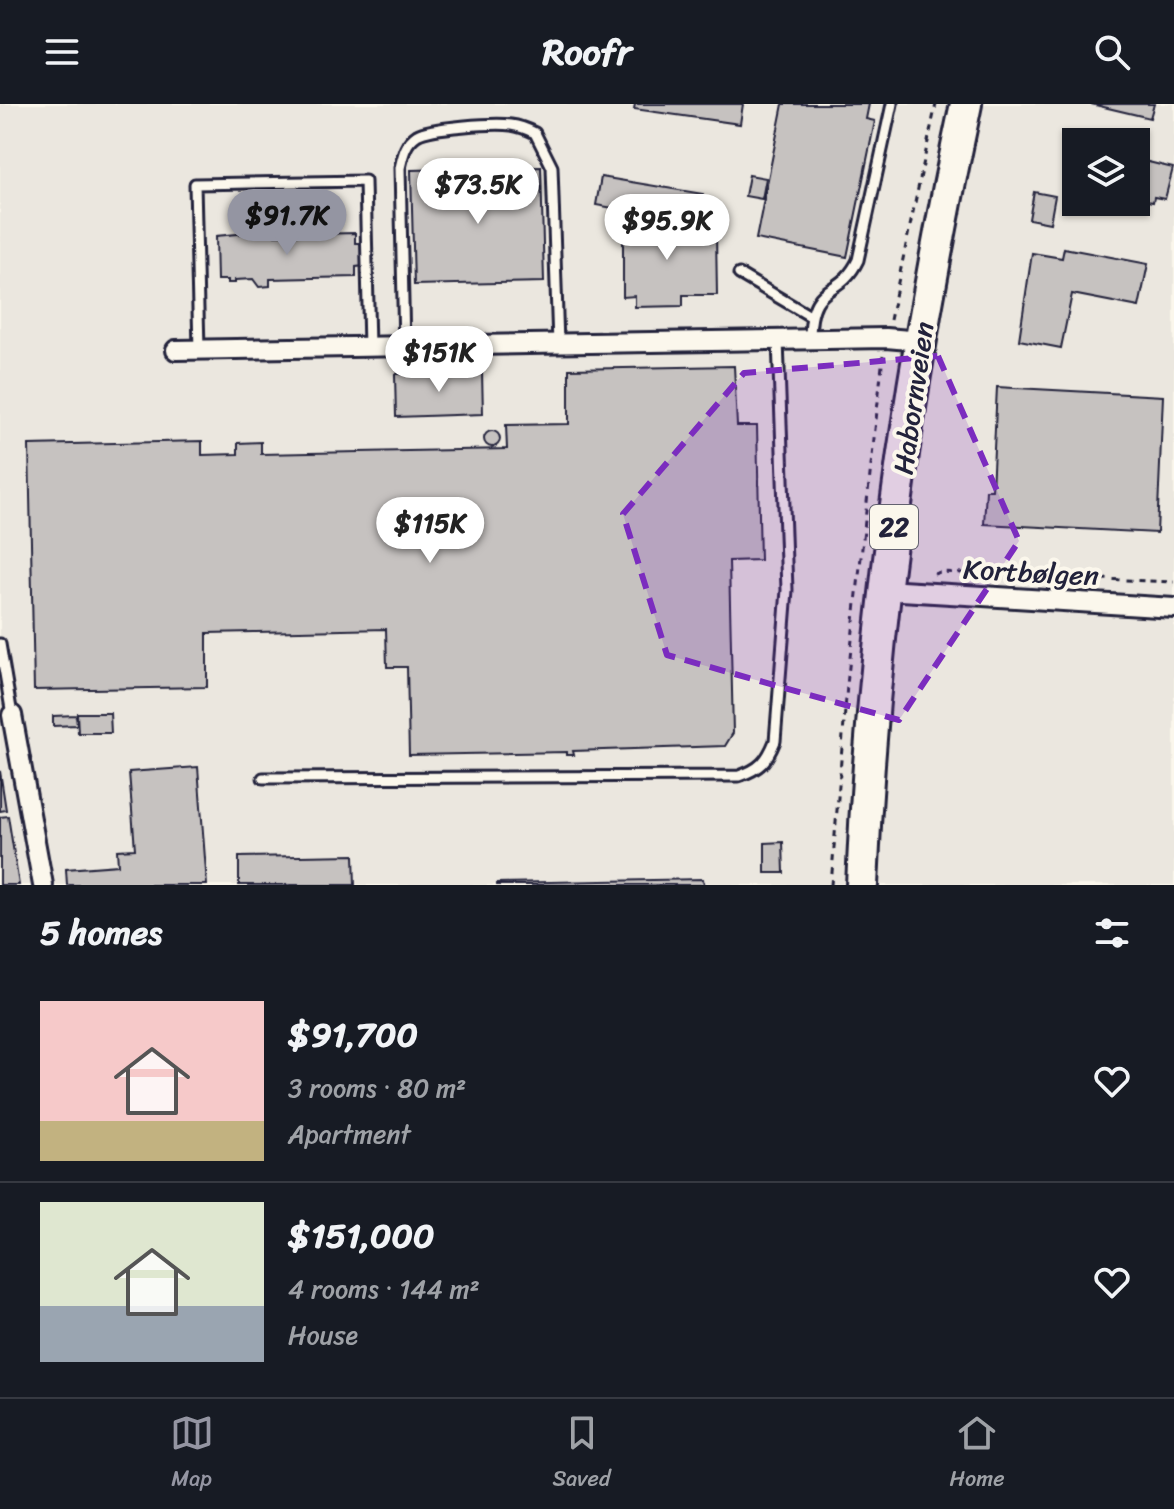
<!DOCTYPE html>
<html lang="en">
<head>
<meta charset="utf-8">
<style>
  :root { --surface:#171b24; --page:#242831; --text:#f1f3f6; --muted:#9ea1a6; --line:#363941; --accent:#9495a2 }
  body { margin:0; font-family:Sriracha,sans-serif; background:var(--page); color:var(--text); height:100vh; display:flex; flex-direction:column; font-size:30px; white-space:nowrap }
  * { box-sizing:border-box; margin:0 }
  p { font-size:26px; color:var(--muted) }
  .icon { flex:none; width:44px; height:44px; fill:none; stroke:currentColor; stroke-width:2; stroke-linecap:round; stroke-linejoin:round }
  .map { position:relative; height:781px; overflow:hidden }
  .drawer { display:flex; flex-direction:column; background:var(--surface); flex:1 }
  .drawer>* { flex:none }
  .buttons { position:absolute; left:1062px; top:24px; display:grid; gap:16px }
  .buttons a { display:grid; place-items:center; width:88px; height:88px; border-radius:0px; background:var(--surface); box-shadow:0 2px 6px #0004; font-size:40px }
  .price { position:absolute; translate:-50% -68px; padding:0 18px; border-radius:28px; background:#fff; color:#222; font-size:26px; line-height:52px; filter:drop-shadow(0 2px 4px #0008) }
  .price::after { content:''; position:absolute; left:50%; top:48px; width:24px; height:18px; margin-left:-12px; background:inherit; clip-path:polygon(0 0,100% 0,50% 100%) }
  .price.selected { background:var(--accent); color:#111 }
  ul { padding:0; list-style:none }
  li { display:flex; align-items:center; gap:24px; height:200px; padding:0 40px }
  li+li { border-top:2px solid var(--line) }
  li span { display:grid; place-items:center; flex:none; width:224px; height:160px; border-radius:0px; color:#555 }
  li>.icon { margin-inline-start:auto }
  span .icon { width:96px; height:96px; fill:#fffc; stroke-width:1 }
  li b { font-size:34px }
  h2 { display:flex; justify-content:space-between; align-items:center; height:96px; padding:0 40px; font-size:34px }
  header { display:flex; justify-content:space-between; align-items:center; height:104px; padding:0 40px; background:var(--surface); font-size:36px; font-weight:700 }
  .tab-bar { display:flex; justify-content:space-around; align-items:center; height:112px; border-top:2px solid var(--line); background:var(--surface); font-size:22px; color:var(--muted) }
  .tab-bar a { display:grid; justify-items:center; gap:4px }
  .tab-bar .selected { color:var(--accent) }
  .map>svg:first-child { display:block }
</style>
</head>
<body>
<header><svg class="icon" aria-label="menu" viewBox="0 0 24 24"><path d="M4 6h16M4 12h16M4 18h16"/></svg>Roofr<svg class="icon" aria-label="search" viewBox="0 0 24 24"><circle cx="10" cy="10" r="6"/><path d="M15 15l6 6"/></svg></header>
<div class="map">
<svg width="1174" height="781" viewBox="0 0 1174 781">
  <rect width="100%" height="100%" fill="#fbf7ec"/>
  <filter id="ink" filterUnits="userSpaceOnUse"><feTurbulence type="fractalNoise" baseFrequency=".0125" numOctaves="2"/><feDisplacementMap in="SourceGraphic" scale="16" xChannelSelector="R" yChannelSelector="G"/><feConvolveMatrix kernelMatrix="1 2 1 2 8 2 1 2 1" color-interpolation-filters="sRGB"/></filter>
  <g filter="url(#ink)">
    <!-- built -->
    <path fill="#ebe7df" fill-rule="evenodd" d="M0,0H1174V781H0ZM1076,38H1136V98H1076Z"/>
    <!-- building -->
    <path fill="#c6c2c0" stroke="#22223b" stroke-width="2" d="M635,0H743L740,20L634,5Z
      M783,0H869L866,15L875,17L847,153L756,135Z
      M1091,0H1154L1150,14Z
      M1136,55L1173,64L1165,95L1154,93L1153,98L1136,95Z
      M541,63L544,178L414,181L411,66Z
      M749,71L766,74L762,95L745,92Z
      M601,73L703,90L698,119L596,101Z
      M1034,88L1055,92L1050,119L1029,115Z
      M623,110L716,129L717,191H683V202L635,203V192L623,193Z
      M271,127V131L355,129V139H364V162L356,163V173L270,175V182L259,183L253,175L235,176V179H228V176H217L216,132Z
      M1064,144L1148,160L1139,203L1072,190L1061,244L1019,236L1032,149L1062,154Z
      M734,262L737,322H757L760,456L729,457L733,629L725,642L573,647L574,651H567V648L409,651L407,563H387L386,525L207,529V583L34,586L29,341L202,337V351L238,350V339L261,338V350L507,345L506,321L569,320V265Z
      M482,268L483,310L396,313L395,270Z
      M997,283L1163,292L1157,429L984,420L986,386H992Z
      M484 335a8 8 0 1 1 16 0a8 8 0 1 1-16 0Z
      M77,609H110L111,629H78Z
      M76,611L77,621L53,622V612Z
      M198,663L207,781H67L66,765L118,761L117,746L135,745L129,668Z
      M0,667L6,706L0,707Z
      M8,712L19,781H0V713Z
      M783,738L784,769H765V739Z
      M354,751L355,781H239V753Z
      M703,775L704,781H497V779Z"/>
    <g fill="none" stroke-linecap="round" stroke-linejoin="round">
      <!-- service casing -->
      <g stroke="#22223b" stroke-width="15">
        <path id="service" d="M739,170L810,212
          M810,236C810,174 839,196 858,156L892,0
          M404,242L400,64C403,51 405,39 417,31C430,23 494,19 511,21C519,22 527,25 535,29L552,63L558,240
          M199,246L195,80L365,77L369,243
          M0,540L12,611
          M263,674L739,672C760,665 767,657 775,637L787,486L778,236"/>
      </g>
      <!-- minor casing -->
      <g stroke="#22223b" stroke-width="24">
        <path id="minor" d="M176,246L886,234L921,237
          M885,486L1174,504
          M12,611L43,781"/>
      </g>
      <!-- trunk casing -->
      <g stroke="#22223b" stroke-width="36">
        <path id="trunk" d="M862,781C873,518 911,257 966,0"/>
      </g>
      <!-- path -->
      <path stroke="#22223b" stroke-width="3" stroke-dasharray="6 6" stroke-linecap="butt" d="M890,216L936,0
        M934,470L940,468L1174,478
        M831,781L847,581L883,252"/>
      <!-- service -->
      <use href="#service" stroke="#fbf7ec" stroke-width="9"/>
      <!-- minor -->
      <use href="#minor" stroke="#fbf7ec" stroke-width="18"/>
      <!-- trunk -->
      <use href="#trunk" stroke="#fbf7ec" stroke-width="30"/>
    </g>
  </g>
  <!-- marked area -->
  <path fill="#7b2cbf" fill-opacity="0.2" stroke="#7b2cbf" stroke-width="6" stroke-dasharray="16 10" stroke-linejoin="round" d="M938,252L1019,437L899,616L667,551L623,410L744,269Z"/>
  <g text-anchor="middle" stroke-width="8" stroke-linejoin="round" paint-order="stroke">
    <!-- shield labels -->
    <rect fill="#fbf7ec" stroke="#636270" stroke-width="2" x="870" y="401" width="48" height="44" rx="6"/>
    <g font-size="26" font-weight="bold" fill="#22223b">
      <text x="894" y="432">22</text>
    </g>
    <!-- street labels -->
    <g font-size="28" fill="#22223b" stroke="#fbf7ec">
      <text transform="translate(913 294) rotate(-82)" y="10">Habornveien</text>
      <text transform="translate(1031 468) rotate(3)" y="10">Kortbølgen</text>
    </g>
  </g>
</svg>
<div class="buttons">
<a><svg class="icon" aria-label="layers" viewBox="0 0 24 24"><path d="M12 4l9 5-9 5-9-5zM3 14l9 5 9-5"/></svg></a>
</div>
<b class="price" style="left:478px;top:122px">$73.5K</b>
<b class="price selected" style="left:287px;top:153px">$91.7K</b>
<b class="price" style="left:667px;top:158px">$95.9K</b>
<b class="price" style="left:439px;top:290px">$151K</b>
<b class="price" style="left:430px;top:461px">$115K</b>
</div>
<section class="drawer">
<h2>5 homes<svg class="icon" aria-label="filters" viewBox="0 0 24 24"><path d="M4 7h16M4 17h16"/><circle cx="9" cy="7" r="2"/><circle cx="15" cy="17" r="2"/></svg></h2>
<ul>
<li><span style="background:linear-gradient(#f6c9c9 75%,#c2b280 0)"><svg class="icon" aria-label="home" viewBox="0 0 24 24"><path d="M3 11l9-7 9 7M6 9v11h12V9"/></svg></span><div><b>$91,700</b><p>3 rooms · 80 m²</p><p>Apartment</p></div><svg class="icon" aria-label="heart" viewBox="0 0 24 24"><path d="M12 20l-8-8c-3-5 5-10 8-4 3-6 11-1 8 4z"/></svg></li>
<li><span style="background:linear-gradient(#dfe7d0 65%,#9aa5b1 0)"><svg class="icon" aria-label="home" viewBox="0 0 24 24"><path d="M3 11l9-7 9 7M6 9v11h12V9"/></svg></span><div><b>$151,000</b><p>4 rooms · 144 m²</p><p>House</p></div><svg class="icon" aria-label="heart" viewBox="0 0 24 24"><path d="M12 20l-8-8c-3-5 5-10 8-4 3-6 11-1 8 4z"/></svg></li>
</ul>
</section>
<nav class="tab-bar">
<a class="selected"><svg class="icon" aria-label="map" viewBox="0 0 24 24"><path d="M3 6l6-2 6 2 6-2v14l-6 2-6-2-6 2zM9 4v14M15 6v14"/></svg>Map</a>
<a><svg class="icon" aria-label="saved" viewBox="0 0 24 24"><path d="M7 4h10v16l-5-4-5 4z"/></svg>Saved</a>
<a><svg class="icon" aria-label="home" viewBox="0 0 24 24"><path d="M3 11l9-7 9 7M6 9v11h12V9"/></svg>Home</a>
</nav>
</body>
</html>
